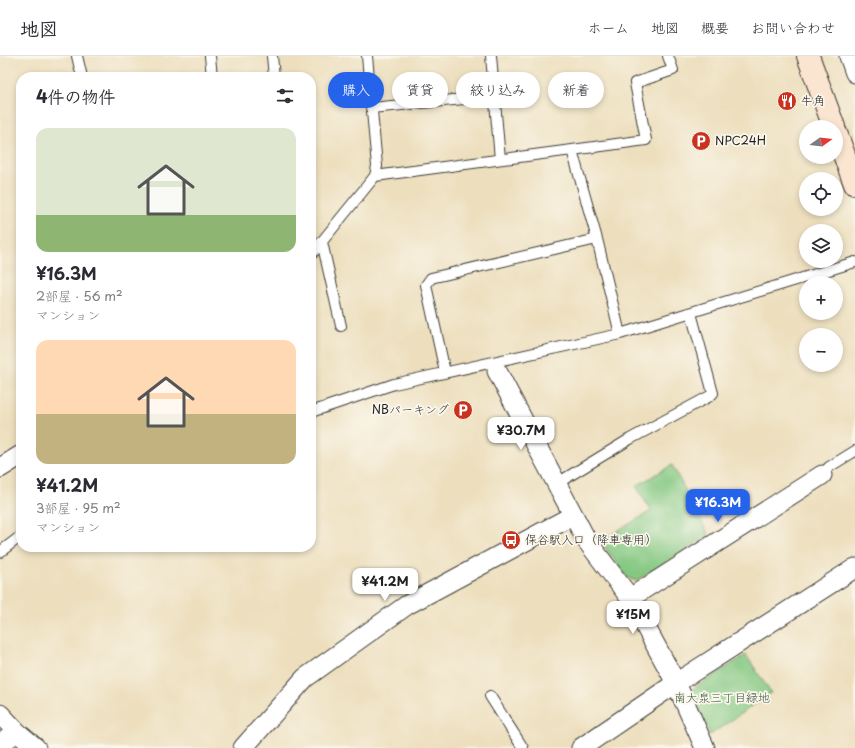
<!DOCTYPE html>
<html lang="ja">
<head>
<meta charset="utf-8">
<style>
  :root { --surface:#fff; --page:#f2f2f3; --text:#2b2b33; --muted:#7c7c81; --line:#e1e1e2; --accent:#2563eb }
  body { margin:0; font-family:"Playpen Sans","Klee One",sans-serif; background:var(--page); color:var(--text); height:100vh; display:flex; flex-direction:column; font-size:15px; white-space:nowrap }
  * { box-sizing:border-box; margin:0 }
  p { font-size:13px; color:var(--muted) }
  .icon { flex:none; width:22px; height:22px; fill:none; stroke:currentColor; stroke-width:2; stroke-linecap:round; stroke-linejoin:round }
  .map { position:relative; flex:1; overflow:hidden }
  .panel { position:absolute; left:16px; top:16px; width:300px; height:480px; display:flex; flex-direction:column; background:var(--surface); border-radius:16px; box-shadow:0 2px 6px #0003 }
  .panel>* { flex:none }
  .guide { position:absolute; left:328px; top:16px; width:380px; height:36px; display:flex; gap:8px }
  .needle { width:26px; rotate:75deg }
  .buttons { position:absolute; left:799px; top:64px; display:grid; gap:8px }
  .buttons a { display:grid; place-items:center; width:44px; height:44px; border-radius:50%; background:var(--surface); box-shadow:0 2px 6px #0003; font-size:20px }
  .price { position:absolute; translate:-50% -34px; padding:0 9px; border-radius:8px; background:#fff; color:#222; font-size:13px; line-height:26px; filter:drop-shadow(0 1px 2px #0008) }
  .price::after { content:''; position:absolute; left:50%; top:24px; width:12px; height:9px; margin-left:-6px; background:inherit; clip-path:polygon(0 0,100% 0,50% 100%) }
  .price.on { background:var(--accent); color:#fff }
  ul { padding:0; list-style:none }
  li { display:grid; align-content:center; gap:8px; height:212px; padding:0 20px }
  li span { display:grid; place-items:center; height:124px; border-radius:12px; color:#555 }
  li>.icon { margin-inline-start:auto }
  span .icon { width:72px; height:72px; fill:#fffc; stroke-width:1 }
  li b { font-size:17px }
  h2 { display:flex; justify-content:space-between; align-items:center; height:48px; padding:0 20px; font-size:17px }
  .tag { padding:0 14px; border-radius:18px; background:var(--surface); box-shadow:0 2px 6px #0003; font-size:14px; line-height:36px }
  .tag.on { background:var(--accent); color:#fff }
  header { display:flex; align-items:center; gap:24px; box-sizing:border-box; height:56px; padding:0 20px; background:var(--surface); border-bottom:1px solid var(--line) }
  header strong { font-size:19px }
  nav { display:flex; gap:22px; margin-inline-start:auto; font-size:14px }
  .map>svg:first-child { display:block }
</style>
</head>
<body>
<header>
<strong>地図</strong>
<nav><a>ホーム</a><a>地図</a><a>概要</a><a>お問い合わせ</a></nav>
</header>
<div class="map">
<svg width="855" height="692" viewBox="0 0 855 692">
  <rect width="100%" height="100%" fill="#fbf7ec"/>
  <filter id="ink" filterUnits="userSpaceOnUse"><feTurbulence type="fractalNoise" baseFrequency=".025" numOctaves="2"/><feDisplacementMap in="SourceGraphic" scale="8" xChannelSelector="R" yChannelSelector="G"/><feConvolveMatrix kernelMatrix="1 2 1 2 8 2 1 2 1" color-interpolation-filters="sRGB"/></filter>
  <filter id="wash" filterUnits="userSpaceOnUse"><feTurbulence type="fractalNoise" baseFrequency=".012" numOctaves="4" result="noise"/><feDisplacementMap in="SourceGraphic" scale="16" xChannelSelector="R" yChannelSelector="G"/><feGaussianBlur stdDeviation="0.9" result="paint"/><feColorMatrix in="noise" values="0 0 0 0 0 0 0 0 0 0 0 0 0 0 0 0 0 1.4 0 .05"/><feComposite in="paint" operator="in"/></filter>
  <g filter="url(#wash)">
    <rect width="100%" height="100%" fill="#eddfbe"/>
    <!-- park -->
    <path fill="#84c882" stroke="#50724f" d="M672,409L709,479L636,525L628,522L600,485L651,455L636,430Z
      M746,599L771,637L710,679L693,639L694,632Z"/>
  </g>
  <g filter="url(#ink)">
    <g fill="none" stroke-linecap="round" stroke-linejoin="round">
      <!-- lane casing -->
      <g stroke="#3b3934" stroke-width="12">
        <path id="lane" d="M77,0L82,21
          M210,0L212,21
          M272,0L274,21
          M491,0L500,103
          M371,52L495,40
          M572,94L646,84L635,27L673,14L668,0
          M375,120L572,94L597,183L620,278
          M322,186L341,270
          M311,199L375,120L377,110L367,0
          M445,316L426,229L431,222L597,183
          M311,356L394,328L620,278L855,206
          M822,419L829,411L855,395
          M556,428L630,383L710,340L713,337L691,257
          M0,496L21,480
          M490,640L523,692"/>
      </g>
      <!-- street casing -->
      <g stroke="#3b3934" stroke-width="21">
        <path id="street" d="M849,0L855,17
          M497,315L587,485L630,542L676,627L705,692
          M0,412L21,399
          M630,542L822,419
          M0,658L17,676L36,692
          M0,688L17,676
          M243,692L305,622L407,549L572,460
          M581,692L676,627L855,512"/>
      </g>
      <!-- secondary casing -->
      <g stroke="#3b3934" stroke-width="24">
        <path id="secondary" d="M808,0L834,71
          M836,77L855,128"/>
      </g>
      <!-- lane -->
      <use href="#lane" stroke="#fff" stroke-width="10"/>
      <!-- street -->
      <use href="#street" stroke="#fff" stroke-width="19"/>
      <!-- secondary -->
      <use href="#secondary" stroke="#fce5d0" stroke-width="22"/>
    </g>
  </g>
  <!-- icons -->
  <defs>
    <g id="restaurant-disc" transform="scale(1)"><circle r="9.5" fill="#c8321e" stroke="#fbf7ec"/><path d="M-5-6h1v4h1v-4h1v4h1v-4h1v5L-1.5 .5V6h-2V.5L-5-1ZM5-6V6H3V1.5H1.5Q1.5-4 5-6Z" fill="#fff"/></g>
    <g id="parking-disc" transform="scale(1)"><circle r="9.5" fill="#c8321e" stroke="#fbf7ec"/><path d="M-3.5-5.5H1a3.5 3.5 0 0 1 0 7H-1V5.5H-3.5ZM-1-3.4V-.6H.8a1.4 1.4 0 0 0 0-2.8Z" fill="#fff"/></g>
    <g id="bus-disc" transform="scale(1)"><circle r="9.5" fill="#c8321e" stroke="#fbf7ec"/><path d="M-5-6H5V4H4V6H2V4H-2V6H-4V4H-5ZM-3.5-4V0h7V-4ZM-3.5 1.2v1.5H-2V1.2ZM2 1.2v1.5H3.5V1.2Z" fill="#fff"/></g>
  </defs>
  <g fill-rule="evenodd">
    <use href="#restaurant-disc" x="787" y="45"/>
    <use href="#parking-disc" x="701" y="85"/>
    <use href="#parking-disc" x="463" y="354"/>
    <use href="#bus-disc" x="511" y="484"/>
  </g>
  <g text-anchor="middle" stroke-width="3.5" stroke-linejoin="round" paint-order="stroke">
    <!-- poi labels -->
    <g font-size="12" fill="#1c1c1c" stroke="#fbf7ec" text-anchor="start">
      <text x="801" y="49">牛角</text>
      <text x="715" y="89">NPC24H</text>
      <text x="449" y="358" text-anchor="end">NBパーキング</text>
      <text x="525" y="488">保谷駅入口（降車専用）</text>
    </g>
    <!-- park labels -->
    <g font-size="12" fill="#405840" stroke="#fbf7ec">
      <text x="722" y="646">南大泉三丁目緑地</text>
    </g>
  </g>
</svg>
<div class="buttons">
<a><svg class="needle" viewBox="-14 -14 28 28"><path d="M0-13l5 13h-10z" fill="#e53935"/><path d="M0 13l5-13h-10z" fill="#7c7c81"/></svg></a>
<a><svg class="icon" aria-label="locate" viewBox="0 0 24 24"><circle cx="12" cy="12" r="6"/><path d="M12 2v4M12 18v4M2 12h4M18 12h4"/></svg></a>
<a><svg class="icon" aria-label="layers" viewBox="0 0 24 24"><path d="M12 4l9 5-9 5-9-5zM3 14l9 5 9-5"/></svg></a>
<a>+</a>
<a>−</a>
</div>
<b class="price" style="left:521px;top:395px">¥30.7M</b>
<b class="price on" style="left:718px;top:467px">¥16.3M</b>
<b class="price" style="left:385px;top:546px">¥41.2M</b>
<b class="price" style="left:633px;top:579px">¥15M</b>
<div class="guide">
<a class="tag on">購入</a>
<a class="tag">賃貸</a>
<a class="tag">絞り込み</a>
<a class="tag">新着</a>
</div>
<section class="panel">
<h2>4件の物件<svg class="icon" aria-label="filters" viewBox="0 0 24 24"><path d="M4 7h16M4 17h16"/><circle cx="9" cy="7" r="2"/><circle cx="15" cy="17" r="2"/></svg></h2>
<ul>
<li><span style="background:linear-gradient(#dfe7d0 70%,#8fb573 0)"><svg class="icon" aria-label="home" viewBox="0 0 24 24"><path d="M3 11l9-7 9 7M6 9v11h12V9"/></svg></span><div><b>¥16.3M</b><p>2部屋 · 56 m²</p><p>マンション</p></div></li>
<li><span style="background:linear-gradient(#ffd9b3 60%,#c2b280 0)"><svg class="icon" aria-label="home" viewBox="0 0 24 24"><path d="M3 11l9-7 9 7M6 9v11h12V9"/></svg></span><div><b>¥41.2M</b><p>3部屋 · 95 m²</p><p>マンション</p></div></li>
</ul>
</section>
</div>
</body>
</html>
